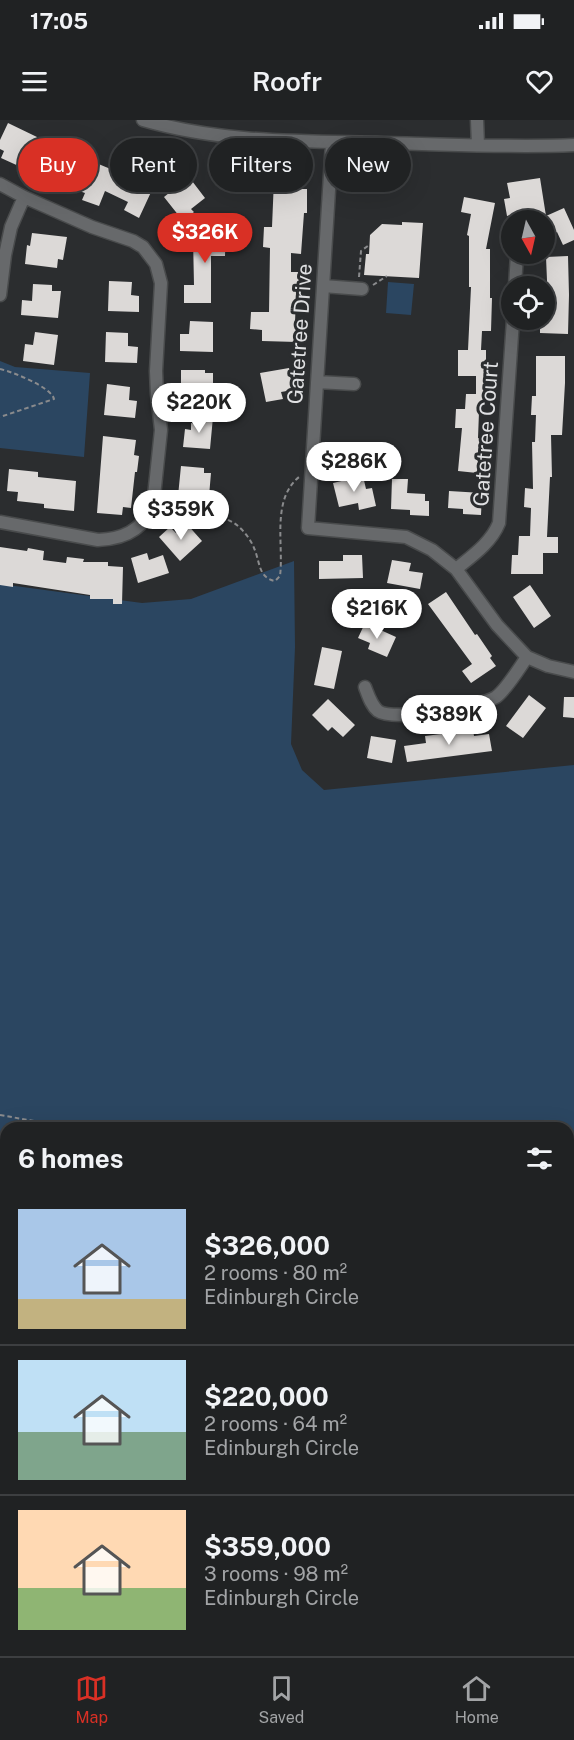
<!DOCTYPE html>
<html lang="en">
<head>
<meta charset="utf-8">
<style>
  :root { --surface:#202223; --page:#2d2f30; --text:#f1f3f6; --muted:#a2a4a6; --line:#3d3f41; --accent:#d93025 }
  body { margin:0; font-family:"Public Sans",sans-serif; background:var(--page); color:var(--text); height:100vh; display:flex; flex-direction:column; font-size:22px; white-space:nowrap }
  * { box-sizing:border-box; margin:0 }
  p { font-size:20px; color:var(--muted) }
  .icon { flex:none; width:33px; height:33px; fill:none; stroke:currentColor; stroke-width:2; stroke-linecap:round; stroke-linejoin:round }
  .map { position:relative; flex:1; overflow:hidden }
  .panel { position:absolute; left:0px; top:1002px; width:574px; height:534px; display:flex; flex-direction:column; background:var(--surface); border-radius:18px 18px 0 0; box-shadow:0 6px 24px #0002,0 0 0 2px var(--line) }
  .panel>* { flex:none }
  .hud { position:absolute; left:18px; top:18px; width:538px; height:54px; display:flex; gap:12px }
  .needle { width:39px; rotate:172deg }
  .tools { position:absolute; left:501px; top:90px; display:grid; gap:12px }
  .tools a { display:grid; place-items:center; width:54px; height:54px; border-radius:50%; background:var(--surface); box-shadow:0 6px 24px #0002,0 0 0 2px var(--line); font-size:30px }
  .price { position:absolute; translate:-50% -51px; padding:0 14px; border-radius:21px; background:#fff; color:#222; font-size:20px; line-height:39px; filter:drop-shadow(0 2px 3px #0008) }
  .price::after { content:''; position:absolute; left:50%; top:36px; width:18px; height:14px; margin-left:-9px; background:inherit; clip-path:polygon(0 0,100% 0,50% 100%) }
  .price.current { background:var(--accent); color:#fff }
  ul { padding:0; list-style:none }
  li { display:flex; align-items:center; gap:18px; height:150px; padding:0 18px }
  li+li { border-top:2px solid var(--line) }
  li span { display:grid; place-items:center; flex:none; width:168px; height:120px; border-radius:0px; color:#555 }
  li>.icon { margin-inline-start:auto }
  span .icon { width:72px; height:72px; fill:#fffc; stroke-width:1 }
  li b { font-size:26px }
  h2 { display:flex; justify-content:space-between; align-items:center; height:72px; padding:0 18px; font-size:26px }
  .tag { padding:0 21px; border-radius:27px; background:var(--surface); box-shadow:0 6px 24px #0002,0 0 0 2px var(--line); font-size:21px; line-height:54px }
  .tag.current { background:var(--accent); color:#fff }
  .status { display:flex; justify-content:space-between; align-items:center; height:42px; padding:0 30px; background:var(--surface); direction:ltr }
  .status svg { height:16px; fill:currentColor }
  header { display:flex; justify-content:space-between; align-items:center; height:78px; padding:0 18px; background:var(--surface); font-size:27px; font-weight:600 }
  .tab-bar { display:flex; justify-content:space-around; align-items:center; height:84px; border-top:2px solid var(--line); background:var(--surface); font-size:16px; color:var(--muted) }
  .tab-bar a { display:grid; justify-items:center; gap:3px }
  .tab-bar .current { color:var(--accent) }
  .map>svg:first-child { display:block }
</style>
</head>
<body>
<div class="status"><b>17:05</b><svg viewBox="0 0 49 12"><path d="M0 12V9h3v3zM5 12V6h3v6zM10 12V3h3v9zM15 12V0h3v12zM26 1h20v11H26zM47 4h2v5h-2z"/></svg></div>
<header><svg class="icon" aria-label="menu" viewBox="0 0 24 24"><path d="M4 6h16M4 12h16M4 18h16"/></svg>Roofr<svg class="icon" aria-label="heart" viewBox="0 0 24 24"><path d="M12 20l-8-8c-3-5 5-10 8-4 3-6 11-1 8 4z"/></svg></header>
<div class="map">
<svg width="574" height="1536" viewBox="0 0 574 1536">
  <rect width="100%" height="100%" fill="#2b2d2f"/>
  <!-- green -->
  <path fill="#2b4661" d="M388,162L414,164L411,195L386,193Z
    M0,241L15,247L90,253L84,337L0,328Z
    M294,441L295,527L291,624L302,650L324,670L574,645V1418L569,1420L568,1008H6V1530H51L49,1536H0V464L142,483L191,479Z"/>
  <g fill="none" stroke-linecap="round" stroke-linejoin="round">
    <!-- stream -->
    <path stroke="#7e95ac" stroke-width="3" d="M5,1536L8,1530"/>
  </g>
  <!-- building -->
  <path fill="#dcd9d7" d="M8,3L37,17L35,22L59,30L56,38L80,47L84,38L113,50L112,51L152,70L139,98L124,90L128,82L105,71L99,86L82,80L85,73L45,59L47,52L25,44L23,48L1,38L4,31L0,29V20Z
    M189,57L205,78L191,89L194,92L183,101L164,77Z
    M540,58L546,96L564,88L574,110V120L563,125L557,112L549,116L544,105V100H542L538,92L507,96L504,79L510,78L507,63Z
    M274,59L299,60V69H307V93H304L301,134L291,133V152H300V173H296L295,203H298L297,222L262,221V210L250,209L251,192H269L270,128L263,127L264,107H272Z
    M464,77L495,83L486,129H490V178H492L491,211H482L481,230H486V261H484L483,292H479L478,318H480L477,353L458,351L462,308H455L456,289H465L466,274H476V256H458V230H468L471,167H469V116L467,115L471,94L461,92Z
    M402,102L423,103L419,158L364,155L366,134H369L370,115L382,104L402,105Z
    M204,106H226L225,136H211V183H184V165H194L193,118H203Z
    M32,113L67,117L63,140L58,139L57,148L25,144L27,125L30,126Z
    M568,136L569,175L568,214L540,213V200H544V183L548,184L546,137Z
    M109,161L132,162L131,175L139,176V192L108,191Z
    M33,164L52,165V171H61L58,198L21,195L22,180L32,181Z
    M190,201L213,202V232L180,231V214H189Z
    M35,212L58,215L54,245L23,241L25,224L33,225Z
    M106,212L128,213V226L138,227L137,243L105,242Z
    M536,236H565V263L562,315H551L552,357H550L547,417H558V433H543V454H511L512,435H518L519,416H530L531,388L524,387L525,368L533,369L532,322H535L536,295H531L532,276H536Z
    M289,248L293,270L281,272L283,279L266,282L260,253Z
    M181,250H205V253H213V278L181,277Z
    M107,264L130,267L129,280L137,281L135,298L104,295Z
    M197,295L213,297L210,329L183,327L185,309L191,310V303L196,304Z
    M103,316L136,320L134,335L139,336L137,352H135L131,388L123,387L122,395L97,393Z
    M181,346L204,348V353H211L209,376L193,374L192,377L178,376Z
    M9,349L38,352V357L76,361L74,391L44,388V384L17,381L18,372L7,371Z
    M363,356L366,369L372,368L376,386L359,390L358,383L339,387L333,363Z
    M392,359H408L407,373L425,374V381H429V396L410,395V390L391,389Z
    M449,371L482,373L481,395L463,394V389L448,388Z
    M186,403L202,421L180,441L159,417L170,407L176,413Z
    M0,427L27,431L28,428L44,431L43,440L66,443L67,437L84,439L83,442H108V446L123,447L122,484H113V479H90V475L13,463V467L0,465Z
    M147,433L149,440L163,435L169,453L138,463L131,438Z
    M343,435H362L363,458L319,459V441H343Z
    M392,440L411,443L409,451L423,453L420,469L387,463Z
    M530,465L551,496L534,508L513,477Z
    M446,472L475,515L477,514L492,536L490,538L496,546L471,563L462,551L472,544L428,484Z
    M365,503L396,517L387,537L368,529L370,523L358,518Z
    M322,527L342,531L334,569L314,565Z
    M529,575L546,588L523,618L506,606Z
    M564,577H574V598L563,597Z
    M328,579L355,605L343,617L332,607L328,611L312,595Z
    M473,610L474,616L489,614L492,631L407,642L404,626L426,623L425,616Z
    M371,616L396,620L392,643L367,638Z"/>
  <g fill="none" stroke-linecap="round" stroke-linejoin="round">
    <!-- minor casing -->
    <g stroke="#494b4c" stroke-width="15">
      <path id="minor" d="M143,0C222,23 302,21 383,23C446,24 510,28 574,25
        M477,0L478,25
        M332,22L308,408L406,417L432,430L456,449L497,505L527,537L548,546L574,552
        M0,64L24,77L92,107L133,121L143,127L156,144L161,163L156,251L157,274L161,310L154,376C149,407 127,419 98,420L0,402
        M323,166L362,169
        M515,166L517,134
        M0,175L5,135L11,107L24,77
        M317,262L354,264
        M456,449C472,436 491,423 499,403L513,200
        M365,567C368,575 371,585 378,591C393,602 480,587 496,577C506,570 520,547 527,537
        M131,1536L132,1530
        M306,1536L309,1530
        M502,1536L505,1530"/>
    </g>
    <!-- path -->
    <path stroke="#8a8b8d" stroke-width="2" stroke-dasharray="4.5 3" stroke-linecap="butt" d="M359,157L361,131L369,125
      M373,165L387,156
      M0,249C13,252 51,267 54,279L0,297
      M162,386C184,391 220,391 238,406C244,411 251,420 254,428C260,441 258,458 275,461L280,456C284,425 271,380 299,357
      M0,995L73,1008"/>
    <!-- minor -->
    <use href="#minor" stroke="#67696b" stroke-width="12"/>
  </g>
  <g text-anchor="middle" stroke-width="6" stroke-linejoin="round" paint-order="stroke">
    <!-- street labels -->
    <g font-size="21" fill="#e0e1e3" stroke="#2b2d2f">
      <text transform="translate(300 214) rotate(-86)" y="7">Gatetree Drive</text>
      <text transform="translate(486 314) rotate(-86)" y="7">Gatetree Court</text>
    </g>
  </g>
</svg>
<div class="tools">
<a><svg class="needle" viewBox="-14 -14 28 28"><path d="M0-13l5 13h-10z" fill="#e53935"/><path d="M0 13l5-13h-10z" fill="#a2a4a6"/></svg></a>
<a><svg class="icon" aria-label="locate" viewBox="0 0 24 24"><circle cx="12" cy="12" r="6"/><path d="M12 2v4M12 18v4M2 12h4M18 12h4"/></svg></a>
</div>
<b class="price current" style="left:205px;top:144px">$326K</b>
<b class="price" style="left:199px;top:314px">$220K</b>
<b class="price" style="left:354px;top:373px">$286K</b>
<b class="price" style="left:181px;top:421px">$359K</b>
<b class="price" style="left:377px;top:520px">$216K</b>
<b class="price" style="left:449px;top:626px">$389K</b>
<div class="hud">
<a class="tag current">Buy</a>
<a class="tag">Rent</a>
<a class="tag">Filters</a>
<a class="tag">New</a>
</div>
<section class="panel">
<h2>6 homes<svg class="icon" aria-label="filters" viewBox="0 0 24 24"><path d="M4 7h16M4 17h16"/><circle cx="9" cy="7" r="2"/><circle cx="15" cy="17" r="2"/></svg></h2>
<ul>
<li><span style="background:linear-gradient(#a9c7e8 75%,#c2b280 0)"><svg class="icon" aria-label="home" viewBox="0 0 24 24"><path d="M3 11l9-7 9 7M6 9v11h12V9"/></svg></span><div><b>$326,000</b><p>2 rooms · 80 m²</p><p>Edinburgh Circle</p></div></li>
<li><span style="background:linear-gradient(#bfe0f5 60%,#7fa58c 0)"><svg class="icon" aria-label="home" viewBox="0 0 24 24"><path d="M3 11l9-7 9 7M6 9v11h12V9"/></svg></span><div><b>$220,000</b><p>2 rooms · 64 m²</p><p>Edinburgh Circle</p></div></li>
<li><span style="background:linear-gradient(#ffd9b3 65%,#8fb573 0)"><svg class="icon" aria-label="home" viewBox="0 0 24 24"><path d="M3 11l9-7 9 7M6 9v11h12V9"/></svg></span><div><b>$359,000</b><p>3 rooms · 98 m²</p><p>Edinburgh Circle</p></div></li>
</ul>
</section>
</div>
<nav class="tab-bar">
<a class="current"><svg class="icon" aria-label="map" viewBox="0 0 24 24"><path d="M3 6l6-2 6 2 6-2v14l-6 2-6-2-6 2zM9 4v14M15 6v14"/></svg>Map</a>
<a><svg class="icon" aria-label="saved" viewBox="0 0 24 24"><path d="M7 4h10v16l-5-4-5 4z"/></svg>Saved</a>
<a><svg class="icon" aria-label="home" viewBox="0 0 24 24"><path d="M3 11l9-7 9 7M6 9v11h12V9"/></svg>Home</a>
</nav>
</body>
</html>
